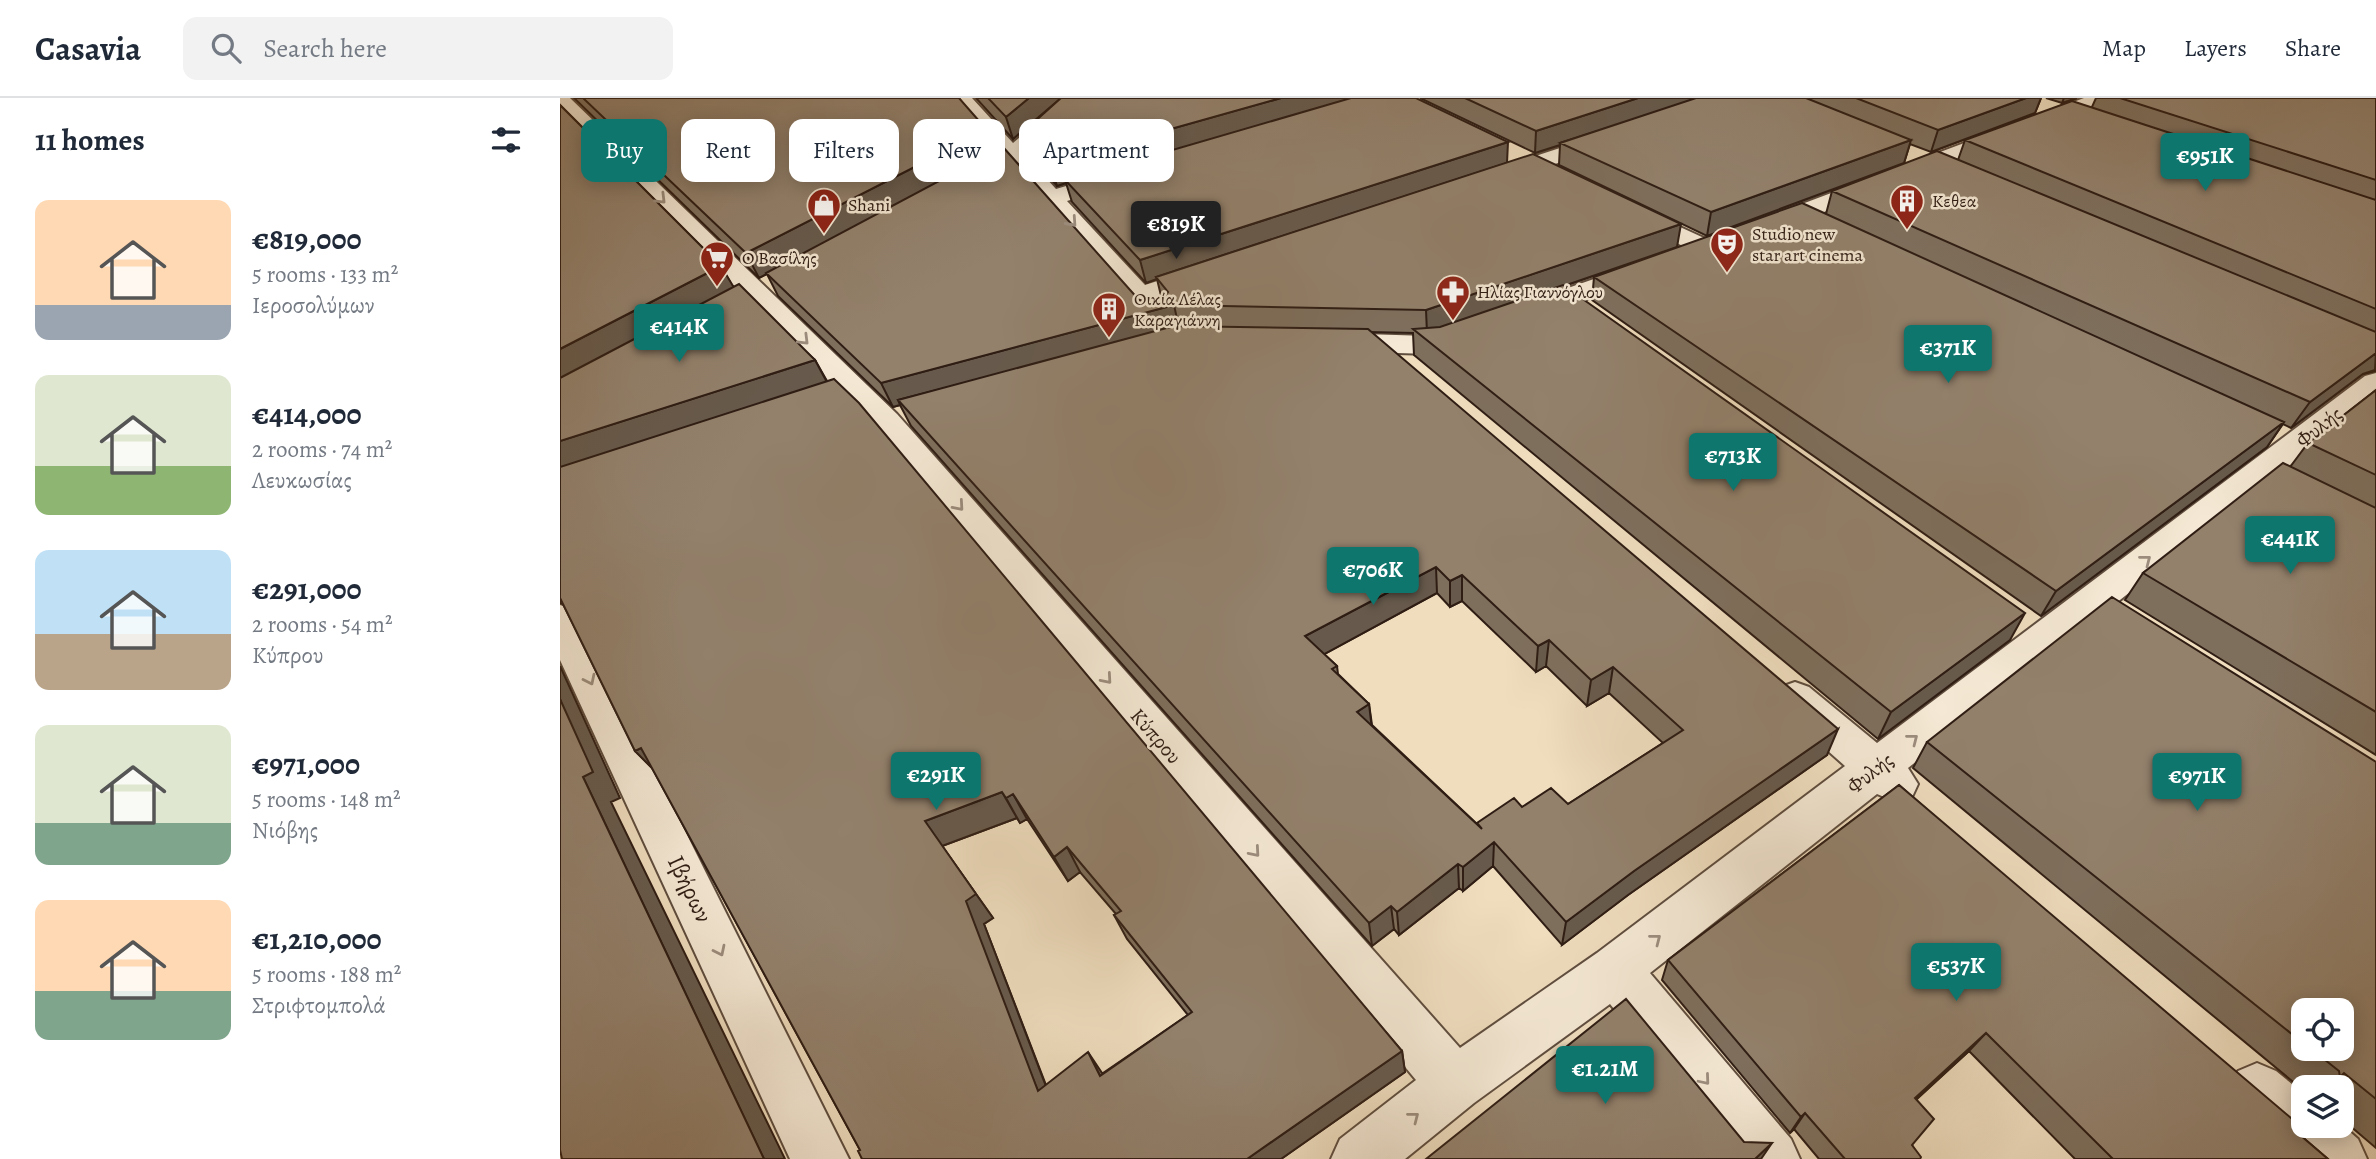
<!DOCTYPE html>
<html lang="en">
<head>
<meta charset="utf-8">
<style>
  :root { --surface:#fff; --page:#f2f2f3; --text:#1f2937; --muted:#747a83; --line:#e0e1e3; --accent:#0f766e }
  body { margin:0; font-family:Alegreya,serif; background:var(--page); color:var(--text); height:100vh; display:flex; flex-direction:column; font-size:26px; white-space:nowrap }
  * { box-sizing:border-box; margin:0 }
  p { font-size:23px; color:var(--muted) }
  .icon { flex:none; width:38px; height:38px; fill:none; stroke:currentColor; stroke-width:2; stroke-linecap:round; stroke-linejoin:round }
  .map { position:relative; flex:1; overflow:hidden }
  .details { display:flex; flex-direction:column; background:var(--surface); width:560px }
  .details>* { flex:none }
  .guide { position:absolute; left:21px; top:21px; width:665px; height:63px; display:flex; gap:14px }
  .controls { position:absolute; left:1731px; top:900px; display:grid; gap:14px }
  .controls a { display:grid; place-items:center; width:63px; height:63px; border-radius:14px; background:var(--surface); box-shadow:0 4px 18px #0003; font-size:35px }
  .price { position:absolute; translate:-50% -60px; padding:0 16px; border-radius:7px; background:var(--accent); color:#fff; font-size:23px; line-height:46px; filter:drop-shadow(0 2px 4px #0008) }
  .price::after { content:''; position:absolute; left:50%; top:42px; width:21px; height:16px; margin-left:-10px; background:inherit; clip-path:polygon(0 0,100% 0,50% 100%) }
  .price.active { background:#222; color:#fff }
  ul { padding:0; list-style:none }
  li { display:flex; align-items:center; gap:21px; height:175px; padding:0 35px }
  li span { display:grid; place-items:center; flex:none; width:196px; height:140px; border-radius:14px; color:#555 }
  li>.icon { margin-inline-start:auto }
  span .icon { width:84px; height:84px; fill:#fffc; stroke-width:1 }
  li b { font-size:30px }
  h2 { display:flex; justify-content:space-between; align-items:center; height:84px; padding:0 35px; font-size:30px }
  .tag { padding:0 24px; border-radius:14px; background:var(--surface); box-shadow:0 4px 18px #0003; font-size:24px; line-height:63px }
  .tag.active { background:var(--accent); color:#fff }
  header { display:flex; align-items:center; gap:42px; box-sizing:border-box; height:98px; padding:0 35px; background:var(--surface); border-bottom:2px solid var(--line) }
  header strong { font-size:33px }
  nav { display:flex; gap:38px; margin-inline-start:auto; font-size:24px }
  .search { width:490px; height:63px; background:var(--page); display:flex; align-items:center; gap:18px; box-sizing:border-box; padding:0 24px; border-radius:14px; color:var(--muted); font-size:26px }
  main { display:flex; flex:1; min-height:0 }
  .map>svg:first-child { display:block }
</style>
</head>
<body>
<header>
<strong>Casavia</strong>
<div class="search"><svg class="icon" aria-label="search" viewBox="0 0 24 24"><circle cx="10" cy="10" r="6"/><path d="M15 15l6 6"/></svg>Search here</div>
<nav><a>Map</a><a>Layers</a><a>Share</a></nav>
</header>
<main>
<section class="details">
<h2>11 homes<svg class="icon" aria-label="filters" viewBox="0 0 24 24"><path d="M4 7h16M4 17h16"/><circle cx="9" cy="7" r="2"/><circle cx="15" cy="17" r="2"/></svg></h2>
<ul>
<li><span style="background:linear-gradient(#ffd9b3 75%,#9aa5b1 0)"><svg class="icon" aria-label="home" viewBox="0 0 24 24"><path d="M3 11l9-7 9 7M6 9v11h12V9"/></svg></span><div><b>€819,000</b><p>5 rooms · 133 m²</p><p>Ιεροσολύμων</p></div></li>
<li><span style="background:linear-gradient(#dfe7d0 65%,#8fb573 0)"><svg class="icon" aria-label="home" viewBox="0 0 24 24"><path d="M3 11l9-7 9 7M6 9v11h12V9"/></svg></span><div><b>€414,000</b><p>2 rooms · 74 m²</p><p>Λευκωσίας</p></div></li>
<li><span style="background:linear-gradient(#bfe0f5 60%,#b9a48a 0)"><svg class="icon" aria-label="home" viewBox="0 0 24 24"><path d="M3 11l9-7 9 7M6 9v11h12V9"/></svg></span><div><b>€291,000</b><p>2 rooms · 54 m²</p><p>Κύπρου</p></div></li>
<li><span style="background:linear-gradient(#dfe7d0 70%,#7fa58c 0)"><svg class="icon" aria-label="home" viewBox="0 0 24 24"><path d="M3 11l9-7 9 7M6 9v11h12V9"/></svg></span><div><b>€971,000</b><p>5 rooms · 148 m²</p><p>Νιόβης</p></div></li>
<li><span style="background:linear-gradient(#ffd9b3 65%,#7fa58c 0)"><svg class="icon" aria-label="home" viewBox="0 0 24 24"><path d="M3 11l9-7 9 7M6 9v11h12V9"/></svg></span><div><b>€1,210,000</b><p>5 rooms · 188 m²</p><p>Στριφτομπολά</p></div></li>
</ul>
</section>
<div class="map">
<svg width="1816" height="1061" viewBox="0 0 1816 1061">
  <rect width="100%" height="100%" fill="#efddbe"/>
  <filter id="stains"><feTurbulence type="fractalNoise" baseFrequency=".00286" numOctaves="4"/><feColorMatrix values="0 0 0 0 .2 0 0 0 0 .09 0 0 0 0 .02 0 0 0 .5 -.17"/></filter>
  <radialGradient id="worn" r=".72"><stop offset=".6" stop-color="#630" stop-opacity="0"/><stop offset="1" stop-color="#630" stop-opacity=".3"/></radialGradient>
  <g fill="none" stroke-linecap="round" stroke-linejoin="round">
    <!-- street casing -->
    <g stroke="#5f4d3e" stroke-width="4">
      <path id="street" d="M0,0H10L337,316L900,950L1037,855L1285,668L1221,611L1215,600L1221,589L1235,584L1249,589L1317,645L1805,278L1816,275V299L1348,670L1358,686L1352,699L1336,704L1317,696L1090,875L1231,1041L1240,1061H1175L1050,906L914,1005L845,1061H771L780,1041L856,982L315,330L0,12Z
        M391,0H412L453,45L505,0H527L465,57L496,91L557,73L565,75L568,80L565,85L507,103L585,187L647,167L656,169L660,175L656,181L597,201L611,217L607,223L597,225L587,223L450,67L411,88H395L392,83L395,78L439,55Z
        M1524,0H1552L1549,4L1212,134L1203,136L1194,134L1191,129L1194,124Z
        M1049,34L1057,35L1060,40L1057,45L945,83H929L926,78L929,73Z
        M1072,107L1155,145L1159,150L1155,155L1146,158L1137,155L1064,119L1060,114L1064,109Z
        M1080,165L1089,168L1093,173L1089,178L976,220L966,222L956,220L952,214L956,208Z
        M902,228L912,230L916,236L912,242L870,256L772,253L762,250L758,244L762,238L772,235L868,238Z
        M0,507L13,511L19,521L289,1061H230L0,562Z
        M1697,965L1716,973L1743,995V1027H1782L1798,1041L1807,1061H1735L1678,1011L1670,992L1678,973Z"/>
    </g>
    <!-- street -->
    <use href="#street" fill="#f5e9d5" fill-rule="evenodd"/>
  </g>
  <!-- wall -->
  <path fill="#7e6f5d" stroke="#2f1d14" stroke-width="2" fill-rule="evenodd" d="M14,0H399L435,54L579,202L591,204L602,202L597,181L586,185L512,104L506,85L497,88L469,57L462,35L947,64L1117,149L1004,188L1450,542L1318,641L854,257L853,235L811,234L1267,657L1068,797L1002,847L933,768L903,793L899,790L839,837L834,831L812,848L351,328L340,307L333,309L218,198L207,176L199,180ZM877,495L890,509L902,503L976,574L986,568L1027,608L1049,595L1103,645L1008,706L962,709L917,726L812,627L809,606L778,576L777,568L764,556Z
    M416,0H501L453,41Z
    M860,0H1481L1475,15L1371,54L1350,46L1344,65L1147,138L999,67L1000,47L975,55Z
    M1486,0H1517L1502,5Z
    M1536,0H1816V273L1803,276L1731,330L1723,326L1707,349L1481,518L1032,202L1034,179L1266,116L1272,93L1398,62L1405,42L1532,9Z
    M0,7L161,168L173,189L255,262L267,283L842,953L845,974L721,1061H302L300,1052L92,670L75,653L3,506L0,505ZM457,720L460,725L467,721L508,783L520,774L556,816L554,817L567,841L628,917L543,975L486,987L424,826L433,820L382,748Z
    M1816,292V657L1565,502L1583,475L1730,369L1748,345Z
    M1367,644L1816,664V1050L1782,1021V989H1743V992L1353,670ZM1743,912L1782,950H1743Z
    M1339,687L1733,1031L1768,1061H1515L1409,953L1357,1001L1352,1047L1360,1061H1259L1234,1031L1230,1035L1102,882L1108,862Z"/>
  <!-- shaded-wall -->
  <path fill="#675a4c" stroke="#2f1d14" stroke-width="2" d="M469,0H501L453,41L446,19Z
    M721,0H798L506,83V85L497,88L490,65Z
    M1078,0H1141L1000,45V47L975,55L976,33Z
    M1466,0H1481L1475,15L1371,54L1378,32Z
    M1504,0H1517L1502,5Z
    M427,32L435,54L199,180L186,155Z
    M1351,42L1344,65L1147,138L1151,114Z
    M948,44L947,65L596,179L597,181L586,185L580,162Z
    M1121,126L1117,149L867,235L866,212Z
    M161,168L176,193L0,287V251Z
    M614,207L619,230L338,302L340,307L333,309L321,285Z
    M1816,255L1815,272L1803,276L1731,330L1750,304Z
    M255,262L269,288L0,376V343Z
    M1724,324L1707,349L1481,518L1496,493Z
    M876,469L877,495L750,564L745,538Z
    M902,477V503L890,509V483Z
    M1465,515L1450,542L1318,641L1331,614Z
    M989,542L986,568L976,574L978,548Z
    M0,568L60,700L51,704L225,1061H204L23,679L0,601Z
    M1053,569L1049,595L1027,608L1031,582Z
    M809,606L812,632L797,614Z
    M1278,631L1267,657L1068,797L1002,847L1006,824L1074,773Z
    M81,650L101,679L75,653Z
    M442,694L457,720L382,748L433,820L424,826L495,1012L478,993L365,723Z
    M453,696L467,721L460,725L446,700Z
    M934,744L933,768L903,793V769Z
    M507,749L520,774L508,783L494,759Z
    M898,766L899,790L839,837L837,814Z
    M831,808L834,831L812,848L809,825Z
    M1426,935L1409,953L1340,1016L1355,1000Z
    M842,953L845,974L721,1061H687Z
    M528,954L542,975L554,997L540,978Z
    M1245,1015L1234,1031L1230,1035L1241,1019Z
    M1212,1045L1201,1061H1195Z"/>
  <!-- building -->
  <path fill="#93816c" stroke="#2f1d14" stroke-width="2" fill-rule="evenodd" d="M23,0H399L427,32L186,155Z
    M428,0H469L446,19Z
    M501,0H721L490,65L462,35Z
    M791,0H856L948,44L580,162L506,83Z
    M905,0H1078L976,33Z
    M1136,0H1246L1351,42L1151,114L1000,45Z
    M1296,0H1466L1378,32Z
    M1560,0H1816V82Z
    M1512,3L1816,102V211L1405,42Z
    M0,7L161,168L0,251Z
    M443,49L579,202L591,204L602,202L608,194L596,179L973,56L1121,126L866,212L614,207L321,285L206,175Z
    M1377,53L1816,234V255L1750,304L1272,93Z
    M1242,105L1724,324L1496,493L1034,179Z
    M179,186L255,262L0,343V280Z
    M1003,187L1465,515L1331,614L853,231L880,229Z
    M614,228L808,231L1278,631L1074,773L1006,824L934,744L903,769L898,766L837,814L831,808L809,825L338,302ZM876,469L890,483L902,477L978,548L989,542L1031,582L1053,569L1123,632L1008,706L991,690L962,709L954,700L917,725L922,731L797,614L809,606L772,571L777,568L745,538Z
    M274,281L299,305L842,953L687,1061H302L298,1053L300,1052L81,650L75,653L0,500V369ZM442,694L446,700L453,696L494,759L507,749L561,813L554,817L632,914L540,978L528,954L478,993L406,803L416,796L365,723Z
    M1816,292V377L1748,345Z
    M1723,365L1816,410V614L1583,475Z
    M1552,499L1816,664V1001L1784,975L1780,979L1779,973L1750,950H1782V912H1743V945L1367,644Z
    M0,601L33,674L23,679L204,1061H2L0,1052Z
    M1339,687L1738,1026L1733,1031L1768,1061H1553L1426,935L1355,1000L1374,1021L1352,1047L1361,1059L1360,1061H1285L1245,1015L1241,1019L1108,862Z
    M1066,901L1184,1044L1212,1045L1195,1061H866Z"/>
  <!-- one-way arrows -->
  <defs><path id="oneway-chevron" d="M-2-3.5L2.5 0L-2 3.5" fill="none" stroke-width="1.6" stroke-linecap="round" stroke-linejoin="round" transform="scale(1.75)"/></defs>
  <g stroke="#9c8d7e">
    <use href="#oneway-chevron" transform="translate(101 101) rotate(45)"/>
    <use href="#oneway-chevron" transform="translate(512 124) rotate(48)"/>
    <use href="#oneway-chevron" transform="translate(244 242) rotate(45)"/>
    <use href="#oneway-chevron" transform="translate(399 408) rotate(49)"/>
    <use href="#oneway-chevron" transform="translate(1586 462) rotate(-38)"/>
    <use href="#oneway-chevron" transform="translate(547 581) rotate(49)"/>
    <use href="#oneway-chevron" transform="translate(30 582) rotate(64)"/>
    <use href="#oneway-chevron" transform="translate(1353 641) rotate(-38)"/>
    <use href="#oneway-chevron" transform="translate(695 754) rotate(49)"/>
    <use href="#oneway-chevron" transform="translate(1096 841) rotate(-38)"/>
    <use href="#oneway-chevron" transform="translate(160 853) rotate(64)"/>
    <use href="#oneway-chevron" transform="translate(1145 982) rotate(50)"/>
    <use href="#oneway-chevron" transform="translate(854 1019) rotate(-38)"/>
  </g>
  <!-- icons -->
  <defs>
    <g id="building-pin" transform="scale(1.75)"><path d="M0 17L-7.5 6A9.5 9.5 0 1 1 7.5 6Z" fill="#8f2418" stroke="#f5e9d5"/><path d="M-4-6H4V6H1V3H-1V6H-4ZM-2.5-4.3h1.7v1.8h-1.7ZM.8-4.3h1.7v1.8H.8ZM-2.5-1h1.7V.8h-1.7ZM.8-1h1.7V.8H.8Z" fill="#fff"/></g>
    <g id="shop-pin" transform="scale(1.75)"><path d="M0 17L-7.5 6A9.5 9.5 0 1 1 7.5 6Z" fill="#8f2418" stroke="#f5e9d5"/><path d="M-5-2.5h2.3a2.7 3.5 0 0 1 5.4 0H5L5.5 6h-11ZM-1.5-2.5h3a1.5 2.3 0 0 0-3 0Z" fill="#fff"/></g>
    <g id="theatre-pin" transform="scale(1.75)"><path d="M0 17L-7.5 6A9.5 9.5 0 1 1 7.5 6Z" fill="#8f2418" stroke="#f5e9d5"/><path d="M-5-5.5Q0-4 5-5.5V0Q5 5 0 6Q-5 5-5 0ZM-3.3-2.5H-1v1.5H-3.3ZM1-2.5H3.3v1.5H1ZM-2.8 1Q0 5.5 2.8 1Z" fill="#fff"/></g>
    <g id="supermarket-pin" transform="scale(1.75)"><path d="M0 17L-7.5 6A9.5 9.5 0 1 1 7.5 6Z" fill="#8f2418" stroke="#f5e9d5"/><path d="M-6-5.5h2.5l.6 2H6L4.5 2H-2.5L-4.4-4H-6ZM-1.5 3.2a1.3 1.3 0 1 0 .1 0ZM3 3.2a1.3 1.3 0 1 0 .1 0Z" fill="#fff"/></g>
    <g id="pharmacy-pin" transform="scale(1.75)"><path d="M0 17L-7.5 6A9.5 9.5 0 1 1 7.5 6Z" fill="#8f2418" stroke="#f5e9d5"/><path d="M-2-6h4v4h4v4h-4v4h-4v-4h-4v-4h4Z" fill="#fff"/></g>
  </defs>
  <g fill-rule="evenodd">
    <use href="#building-pin" x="1347" y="103"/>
    <use href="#shop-pin" x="264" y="107"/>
    <use href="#theatre-pin" x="1167" y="146"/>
    <use href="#supermarket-pin" x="157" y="160"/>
    <use href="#pharmacy-pin" x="893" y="194"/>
    <use href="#building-pin" x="549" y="211"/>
  </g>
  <g text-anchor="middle" stroke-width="5" stroke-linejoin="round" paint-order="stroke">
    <!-- far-poi labels -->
    <g font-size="18" fill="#2f1d14" stroke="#f5e9d5" text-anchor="start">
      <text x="1372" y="109">Κεθεα</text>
      <text x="288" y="113">Shani</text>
      <text x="1192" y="142">Studio new<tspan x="1192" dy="21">star art cinema</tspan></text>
      <text x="182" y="166">Ο Βασίλης</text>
      <text x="917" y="200">Ηλίας Γιαννόγλου</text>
      <text x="574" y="207">Οικία Λέλας<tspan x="574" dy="21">Καραγιάννη</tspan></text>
    </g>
    <!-- street labels -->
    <g font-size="21" fill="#2f1d14" stroke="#f5e9d5">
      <text transform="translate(1759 329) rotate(-38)" y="7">Φυλής</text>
      <text transform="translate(596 638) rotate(49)" y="7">Κύπρου</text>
      <text transform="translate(1310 675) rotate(-38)" y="7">Φυλής</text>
    </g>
    <!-- near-street labels -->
    <g font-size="24" fill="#2f1d14" stroke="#f5e9d5">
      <text transform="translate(130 791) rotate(64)" y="8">Ιβήρων</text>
    </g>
  </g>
  <rect width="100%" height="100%" filter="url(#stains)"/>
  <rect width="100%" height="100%" fill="url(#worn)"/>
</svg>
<div class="controls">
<a><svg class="icon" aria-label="locate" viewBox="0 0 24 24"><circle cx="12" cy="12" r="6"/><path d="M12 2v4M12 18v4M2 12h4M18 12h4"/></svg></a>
<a><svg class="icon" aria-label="layers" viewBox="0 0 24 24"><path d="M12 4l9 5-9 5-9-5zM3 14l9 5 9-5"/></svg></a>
</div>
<b class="price" style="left:1645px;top:95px">€951K</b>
<b class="price active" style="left:616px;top:163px">€819K</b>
<b class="price" style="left:119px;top:266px">€414K</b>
<b class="price" style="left:1388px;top:287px">€371K</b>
<b class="price" style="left:1173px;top:395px">€713K</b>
<b class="price" style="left:1730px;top:478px">€441K</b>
<b class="price" style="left:813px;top:509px">€706K</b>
<b class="price" style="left:376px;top:714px">€291K</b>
<b class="price" style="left:1637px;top:715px">€971K</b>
<b class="price" style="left:1396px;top:905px">€537K</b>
<b class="price" style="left:1045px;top:1008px">€1.21M</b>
<div class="guide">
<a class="tag active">Buy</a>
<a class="tag">Rent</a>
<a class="tag">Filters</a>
<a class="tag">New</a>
<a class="tag">Apartment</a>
</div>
</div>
</main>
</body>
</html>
